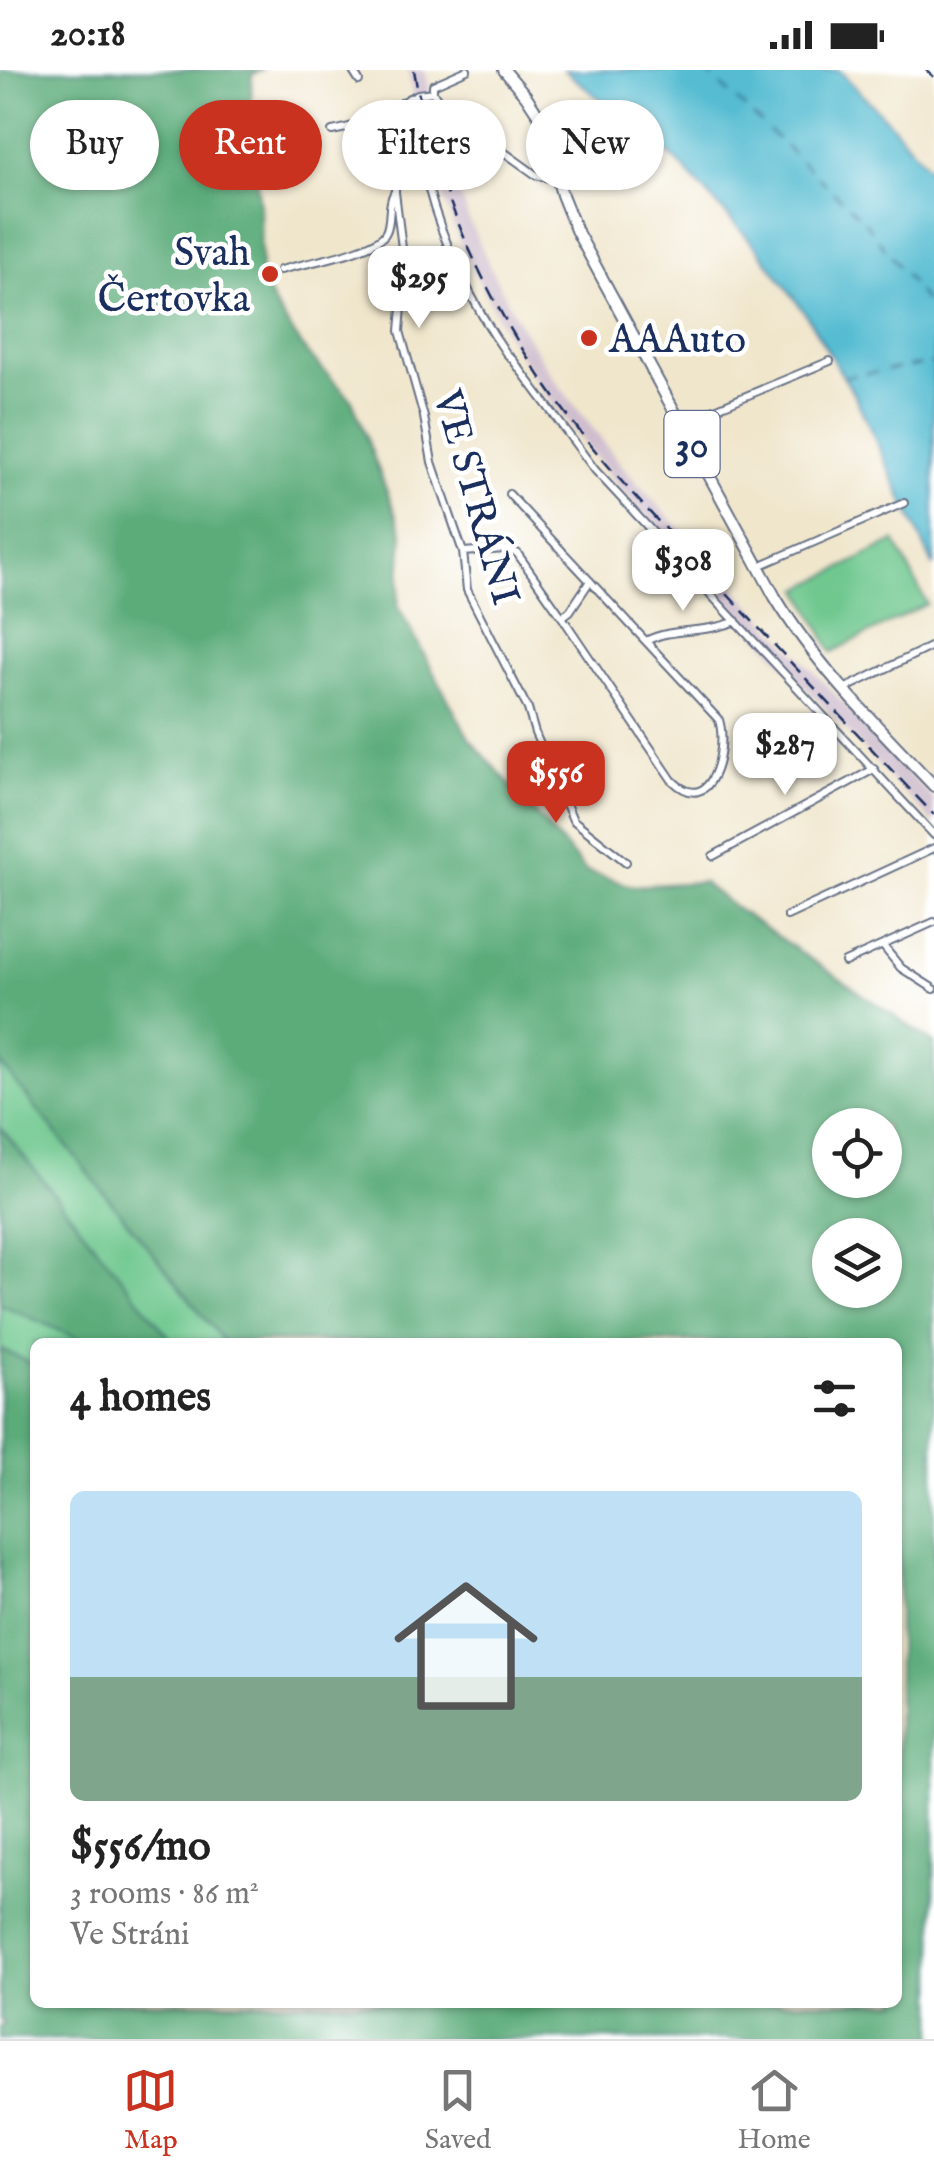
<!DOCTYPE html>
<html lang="en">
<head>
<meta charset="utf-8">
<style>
  :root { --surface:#fff; --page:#f6f6f6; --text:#222; --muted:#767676; --line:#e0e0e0; --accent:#c8321e }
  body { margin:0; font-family:"IM FELL English",serif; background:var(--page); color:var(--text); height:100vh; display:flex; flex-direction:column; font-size:38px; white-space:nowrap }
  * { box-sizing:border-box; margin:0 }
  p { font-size:32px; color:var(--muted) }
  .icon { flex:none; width:55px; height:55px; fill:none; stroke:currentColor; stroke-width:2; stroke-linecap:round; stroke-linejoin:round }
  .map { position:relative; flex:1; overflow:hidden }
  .panel { position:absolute; left:30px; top:1268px; width:872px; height:670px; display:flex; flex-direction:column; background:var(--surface); border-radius:15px; box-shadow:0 2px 8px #0004 }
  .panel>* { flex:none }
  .hud { position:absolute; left:30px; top:30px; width:875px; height:90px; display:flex; gap:20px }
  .buttons { position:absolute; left:812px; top:1038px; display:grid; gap:20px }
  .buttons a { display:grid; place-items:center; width:90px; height:90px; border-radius:50%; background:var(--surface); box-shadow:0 2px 8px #0004; font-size:50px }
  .price { position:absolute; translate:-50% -85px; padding:0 22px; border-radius:20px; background:#fff; color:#222; font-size:32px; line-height:65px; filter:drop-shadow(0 2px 5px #0008) }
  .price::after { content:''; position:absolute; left:50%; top:60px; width:30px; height:22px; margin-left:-15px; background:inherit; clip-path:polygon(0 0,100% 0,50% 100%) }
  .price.active { background:var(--accent); color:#fff }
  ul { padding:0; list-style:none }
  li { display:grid; align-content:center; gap:20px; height:530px; padding:0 40px }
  li span { display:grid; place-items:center; height:310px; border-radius:15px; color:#555 }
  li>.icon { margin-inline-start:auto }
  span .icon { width:180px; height:180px; fill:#fffc; stroke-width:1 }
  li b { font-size:42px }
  h2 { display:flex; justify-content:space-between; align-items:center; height:120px; padding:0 40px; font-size:42px }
  .tag { padding:0 35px; border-radius:45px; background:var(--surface); box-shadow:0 2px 8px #0004; font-size:35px; line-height:90px }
  .tag.active { background:var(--accent); color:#fff }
  .status { display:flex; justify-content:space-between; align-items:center; height:70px; padding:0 50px; background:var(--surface); direction:ltr }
  .status svg { height:28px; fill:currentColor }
  .menu { display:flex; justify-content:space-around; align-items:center; height:140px; border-top:2px solid var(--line); background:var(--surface); font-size:28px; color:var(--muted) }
  .menu a { display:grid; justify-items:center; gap:5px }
  .menu .active { color:var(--accent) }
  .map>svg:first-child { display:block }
</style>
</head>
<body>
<div class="status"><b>20:18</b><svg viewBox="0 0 49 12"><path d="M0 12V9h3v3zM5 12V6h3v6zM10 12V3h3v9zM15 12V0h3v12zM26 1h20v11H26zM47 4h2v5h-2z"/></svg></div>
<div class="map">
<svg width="934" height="1969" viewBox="0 0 934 1969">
  <rect width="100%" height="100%" fill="#fff"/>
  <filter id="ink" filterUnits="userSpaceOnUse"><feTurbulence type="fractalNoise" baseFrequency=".01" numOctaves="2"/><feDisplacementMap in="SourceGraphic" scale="20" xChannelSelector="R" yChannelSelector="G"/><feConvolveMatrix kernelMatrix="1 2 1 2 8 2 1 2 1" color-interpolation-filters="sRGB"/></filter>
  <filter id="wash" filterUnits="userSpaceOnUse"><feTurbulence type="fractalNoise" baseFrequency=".0048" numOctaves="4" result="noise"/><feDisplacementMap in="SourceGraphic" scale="40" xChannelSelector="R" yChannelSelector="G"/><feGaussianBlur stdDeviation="2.25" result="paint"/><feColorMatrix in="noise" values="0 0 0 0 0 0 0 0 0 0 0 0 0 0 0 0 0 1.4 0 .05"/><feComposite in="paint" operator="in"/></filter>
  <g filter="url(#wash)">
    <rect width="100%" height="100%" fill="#f0e6cc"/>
    <!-- industrial -->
    <path fill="#cfbdce" d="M408,0H425L438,61L468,148L493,203L522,258L554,309L627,402L934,730V755L615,413L540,318L508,267L464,183L432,98L415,41Z"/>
    <!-- green -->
    <path fill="#6fc88f" stroke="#457c76" stroke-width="2.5" d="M895,471L927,534L832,582L800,519Z
      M0,993L224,1272H173L0,1057Z
      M0,1234L86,1272H35V1295L0,1279Z"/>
    <!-- forest -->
    <path fill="#5bac7a" stroke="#3b6e6c" stroke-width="2.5" fill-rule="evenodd" d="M0,0H261L252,5L251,61L260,137L261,208L276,238L307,283L352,330L403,464L398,536L469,668L586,801L632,816L702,812L734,837L934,973V1969H0V1958L4,1953L0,1948V1279L35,1295V1932H898V1272H224L0,993ZM830,1055H885V1110H830ZM830,1165H885V1220H830Z
      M0,1057L173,1272H86L0,1234Z"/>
    <!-- water -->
    <path fill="#54bcd1" stroke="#387698" stroke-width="2.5" d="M564,0H839L890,53L934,104V497L855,326L805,243L758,179L677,91Z"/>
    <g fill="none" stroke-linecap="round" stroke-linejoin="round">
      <!-- ferry -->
      <path stroke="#2f6086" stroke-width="2.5" stroke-dasharray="12 10" stroke-linecap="butt" d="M705,0L864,151L934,243
        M843,307L934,293"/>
    </g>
  </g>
  <g filter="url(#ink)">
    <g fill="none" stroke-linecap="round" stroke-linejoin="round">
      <!-- street casing -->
      <g stroke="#666f84" stroke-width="10">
        <path id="street" d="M352,0L359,11
          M467,0L433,15V22L418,24L396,36L395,122L405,202L400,261L424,347L432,392L463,482L467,520L528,639L535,663L573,750L626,792
          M433,22L444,39L536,105L557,110
          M409,28C420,57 421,90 429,120C443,174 474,237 506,283L513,290L595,400L934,765
          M332,61C356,57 375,48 395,37
          M280,200C301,194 378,181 386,162C392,150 387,135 394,123
          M681,353L830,291
          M509,424L719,650C728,678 712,750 672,710L562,547L570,541L590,511
          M463,482L505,479L517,483L562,547
          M759,496L904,433
          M646,571C672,557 706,564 736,551
          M844,619L934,575
          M713,786L874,699
          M787,846L934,778
          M883,876L901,898L934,919
          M845,892L934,852"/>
      </g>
      <!-- primary casing -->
      <g stroke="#666f84" stroke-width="14">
        <path id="primary" d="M504,0L526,26L541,49L562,125L576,160L775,527C818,598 877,656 934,716"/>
      </g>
      <!-- street -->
      <use href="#street" stroke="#fff" stroke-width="6"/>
      <!-- primary -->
      <use href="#primary" stroke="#fff" stroke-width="10"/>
      <!-- rail -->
      <path stroke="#1b2f5e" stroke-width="2.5" stroke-dasharray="15 8" stroke-linecap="butt" d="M414,0C438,139 505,271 594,379C636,430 682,476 727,524C796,598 865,672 934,745
        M926,0L934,7"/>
    </g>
  </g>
  <!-- markers -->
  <g fill="#c8321e" stroke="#fff" stroke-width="4">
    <circle cx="270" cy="204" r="10"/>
    <circle cx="589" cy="268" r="10"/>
  </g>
  <g text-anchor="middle" stroke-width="9" stroke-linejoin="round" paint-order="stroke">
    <!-- shield labels -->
    <rect fill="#fff" stroke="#5f6d8e" stroke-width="2.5" x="664.5" y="341" width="55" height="66" rx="8"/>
    <g font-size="38" font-weight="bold" fill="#1b2f5e">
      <text x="692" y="387">30</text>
    </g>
    <!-- poi labels -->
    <g font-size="40" fill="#1b2f5e" stroke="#fff" text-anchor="end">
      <text x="250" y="195">Svah<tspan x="250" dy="46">Čertovka</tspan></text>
      <text x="609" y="282" text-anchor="start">AAAuto</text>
    </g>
    <!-- street labels -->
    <g font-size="40" fill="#1b2f5e" stroke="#fff">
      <text transform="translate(478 427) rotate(74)" y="14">VE STRÁNI</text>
    </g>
  </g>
</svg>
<div class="buttons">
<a><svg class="icon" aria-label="locate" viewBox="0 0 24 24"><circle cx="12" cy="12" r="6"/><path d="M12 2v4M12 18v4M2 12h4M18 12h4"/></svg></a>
<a><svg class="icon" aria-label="layers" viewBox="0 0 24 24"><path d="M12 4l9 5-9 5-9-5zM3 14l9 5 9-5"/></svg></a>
</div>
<b class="price" style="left:419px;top:261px">$295</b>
<b class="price" style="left:683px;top:544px">$308</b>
<b class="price" style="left:785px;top:728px">$287</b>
<b class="price active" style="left:556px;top:756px">$556</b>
<div class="hud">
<a class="tag">Buy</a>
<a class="tag active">Rent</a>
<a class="tag">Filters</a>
<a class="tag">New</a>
</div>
<section class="panel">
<h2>4 homes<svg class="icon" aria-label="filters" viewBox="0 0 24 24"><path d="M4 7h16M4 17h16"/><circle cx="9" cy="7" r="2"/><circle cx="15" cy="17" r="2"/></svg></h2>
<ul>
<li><span style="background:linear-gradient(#bfe0f5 60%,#7fa58c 0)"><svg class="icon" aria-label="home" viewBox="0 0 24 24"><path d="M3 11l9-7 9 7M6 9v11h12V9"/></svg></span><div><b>$556/mo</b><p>3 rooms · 86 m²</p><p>Ve Stráni</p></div></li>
</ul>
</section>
</div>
<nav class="menu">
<a class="active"><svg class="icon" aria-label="map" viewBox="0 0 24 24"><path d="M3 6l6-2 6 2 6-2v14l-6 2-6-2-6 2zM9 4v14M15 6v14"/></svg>Map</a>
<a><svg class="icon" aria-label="saved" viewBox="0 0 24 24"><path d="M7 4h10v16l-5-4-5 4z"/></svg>Saved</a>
<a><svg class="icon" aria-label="home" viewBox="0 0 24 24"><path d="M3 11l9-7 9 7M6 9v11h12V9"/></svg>Home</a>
</nav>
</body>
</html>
